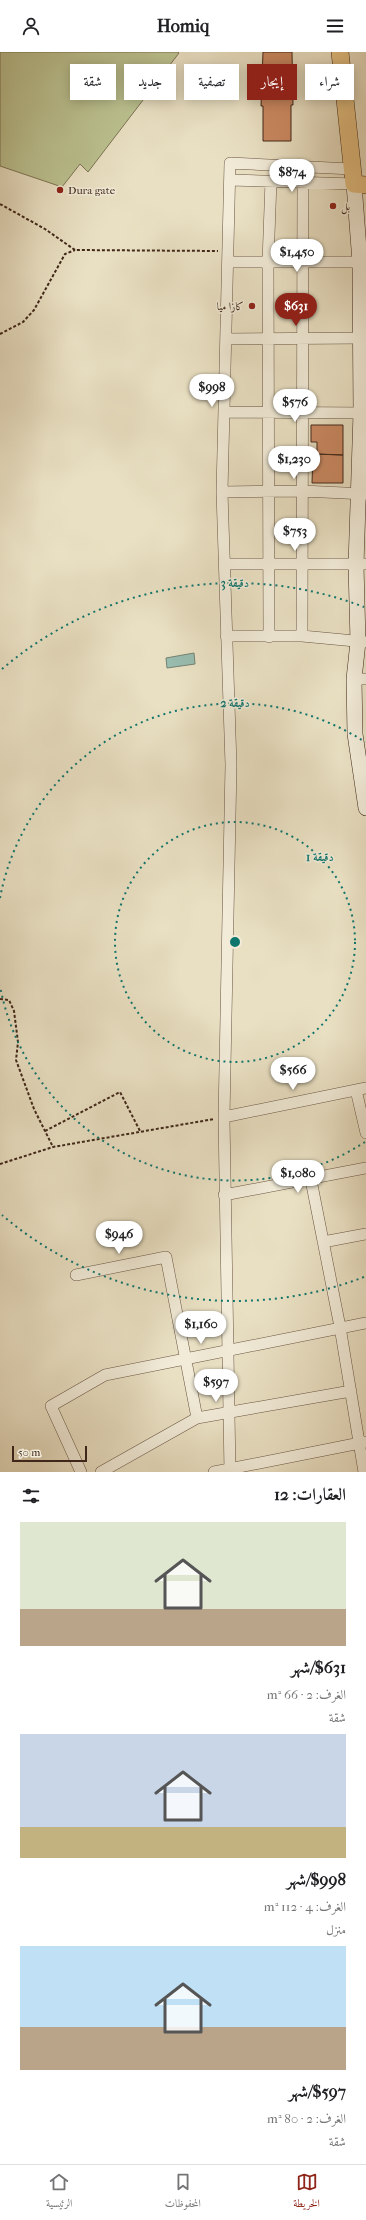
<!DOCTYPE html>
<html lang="ar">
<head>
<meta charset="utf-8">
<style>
  :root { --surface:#fff; --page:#f6f6f6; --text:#202124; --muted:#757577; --line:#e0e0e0; --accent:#8f2418 }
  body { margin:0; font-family:"IM FELL French Canon",Amiri,serif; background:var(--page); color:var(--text); direction:rtl; height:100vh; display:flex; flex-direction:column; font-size:15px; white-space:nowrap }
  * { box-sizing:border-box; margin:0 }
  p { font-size:13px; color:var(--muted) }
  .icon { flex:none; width:22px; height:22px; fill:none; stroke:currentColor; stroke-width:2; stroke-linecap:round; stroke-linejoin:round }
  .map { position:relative; height:1420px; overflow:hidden; direction:ltr }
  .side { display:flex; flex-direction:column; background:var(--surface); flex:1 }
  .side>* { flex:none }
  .banner { position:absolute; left:12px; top:12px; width:342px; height:36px; direction:rtl; display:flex; gap:8px }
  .scale { position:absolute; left:12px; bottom:10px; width:75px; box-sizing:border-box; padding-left:4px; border:2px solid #40271a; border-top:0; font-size:11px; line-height:14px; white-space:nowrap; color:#40271a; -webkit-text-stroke:3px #f1ebd8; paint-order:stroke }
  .price { position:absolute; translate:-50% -34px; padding:0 9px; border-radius:14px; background:#fff; color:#222; font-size:13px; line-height:26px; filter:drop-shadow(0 1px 2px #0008) }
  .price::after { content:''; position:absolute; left:50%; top:24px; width:12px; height:9px; margin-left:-6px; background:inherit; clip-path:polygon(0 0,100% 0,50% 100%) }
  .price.on { background:var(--accent); color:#fff }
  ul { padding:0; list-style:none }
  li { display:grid; align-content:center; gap:8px; height:212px; padding:0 20px }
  li span { display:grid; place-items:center; height:124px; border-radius:0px; color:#555 }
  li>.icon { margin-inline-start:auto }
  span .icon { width:72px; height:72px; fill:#fffc; stroke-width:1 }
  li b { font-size:17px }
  h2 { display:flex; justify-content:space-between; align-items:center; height:48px; padding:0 20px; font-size:17px }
  .chip { padding:0 14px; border-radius:0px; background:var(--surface); box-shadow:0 2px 10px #0003; font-size:14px; line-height:36px }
  .chip.on { background:var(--accent); color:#fff }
  header { display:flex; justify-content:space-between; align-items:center; height:52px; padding:0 20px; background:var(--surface); font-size:18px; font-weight:800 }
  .tabs { display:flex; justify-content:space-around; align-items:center; height:56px; border-top:1px solid var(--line); background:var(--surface); font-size:11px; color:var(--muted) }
  .tabs a { display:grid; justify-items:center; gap:2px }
  .tabs .on { color:var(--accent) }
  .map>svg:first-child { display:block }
</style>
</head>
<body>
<header><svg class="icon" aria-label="menu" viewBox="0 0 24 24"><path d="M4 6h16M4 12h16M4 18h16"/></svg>Homiq<svg class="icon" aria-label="person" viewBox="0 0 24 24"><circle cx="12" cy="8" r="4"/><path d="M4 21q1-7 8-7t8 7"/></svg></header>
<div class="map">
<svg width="366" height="1420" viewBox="0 0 366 1420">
  <rect width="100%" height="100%" fill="#e9e0c3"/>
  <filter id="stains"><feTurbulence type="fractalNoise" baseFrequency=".005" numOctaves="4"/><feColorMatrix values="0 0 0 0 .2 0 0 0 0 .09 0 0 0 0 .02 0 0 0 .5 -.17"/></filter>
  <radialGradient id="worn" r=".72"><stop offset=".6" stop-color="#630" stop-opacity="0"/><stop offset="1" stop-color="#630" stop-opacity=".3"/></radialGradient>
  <!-- green -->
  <path fill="#bbc190" stroke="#7e7455" d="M0,0H178L179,1L88,120L80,112L62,135L0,114Z"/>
  <!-- water -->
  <path fill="#98bdb0" stroke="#758174" d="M194,601L195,612L167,616L166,606Z"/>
  <!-- building -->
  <path fill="#ca8861" stroke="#40271a" d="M263,0H292L293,53H291V89H263V54H261Z
    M311,373H343V403L317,402V390H311Z
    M313,402L343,403V431H312Z"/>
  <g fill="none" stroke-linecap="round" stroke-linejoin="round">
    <!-- street casing -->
    <g stroke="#6a5544" stroke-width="12">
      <path id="street" d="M230,128L354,132
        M228,210H366
        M226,287L366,286
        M224,360L366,361
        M222,440L302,439L366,442
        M224,512H366
        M226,584H302L366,590
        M302,584L303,130
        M269,585L268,210L271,129
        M354,627H366
        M356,1038L366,1081
        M224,1065L366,1036
        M311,1128L340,1275L364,1420
        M224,1143L366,1116
        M323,1190L366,1182
        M76,1223L166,1205L197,1366
        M81,1420L51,1354L105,1323L366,1271
        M101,1420L197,1366L351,1339
        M214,1420L365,1390
        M230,1420L224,1065L231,713L222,440L230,111L352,117"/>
    </g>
    <!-- secondary casing -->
    <g stroke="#40271a" stroke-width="16">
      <path id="secondary" d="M354,132L360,210L361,361L356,513L358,590L354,627L355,682L366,756"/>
    </g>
    <!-- primary casing -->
    <g stroke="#40271a" stroke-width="18">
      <path id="primary" d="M340,0L354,132L366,133"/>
    </g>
    <!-- path -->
    <path stroke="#40271a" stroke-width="2" stroke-dasharray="3 2" stroke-linecap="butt" d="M0,152L45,177L75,198L218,199
      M0,282L23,270L34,258L65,202L75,198
      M0,947L9,948L14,959L18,990L16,1008L34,1057L53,1095
      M45,1079L120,1040L140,1079
      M0,1112L53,1095L214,1067"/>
    <!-- street -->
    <use href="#street" stroke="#f1ebd8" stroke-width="11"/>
    <!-- secondary -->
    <use href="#secondary" stroke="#f1ebd8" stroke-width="15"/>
    <!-- primary -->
    <use href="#primary" stroke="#e4c082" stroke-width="17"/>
  </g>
  <!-- distance rings -->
  <g fill="none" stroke="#0f766e" stroke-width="2" stroke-dasharray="2 4">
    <circle cx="235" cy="890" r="120"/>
    <path d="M365 1090A239 239 0 0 1 0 934M0 846A239 239 0 0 1 365 690"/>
    <path d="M364 1225A359 359 0 0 1 2 1163M2 617A359 359 0 0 1 364 555"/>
  </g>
  <!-- markers -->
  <g fill="#8f2418" stroke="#f1ebd8" stroke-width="1.5">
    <circle cx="60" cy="138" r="4"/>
    <circle cx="333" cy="154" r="4"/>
    <circle cx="252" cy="254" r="4"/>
  </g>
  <g text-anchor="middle" stroke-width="3" stroke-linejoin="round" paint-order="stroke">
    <!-- poi labels -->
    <g font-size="11" fill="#40271a" stroke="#f1ebd8" text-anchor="start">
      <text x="68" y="142">Dura gate</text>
      <text x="341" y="158">بل</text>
      <text x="244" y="258" text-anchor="end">كازا ميا</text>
    </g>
  </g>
  <circle cx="235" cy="890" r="6" fill="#0f766e" stroke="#f1ebd8" stroke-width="2"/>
  <g font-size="12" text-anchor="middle" font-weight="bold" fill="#0f766e" stroke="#f1ebd8" stroke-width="3" stroke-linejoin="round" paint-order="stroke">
    <text x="235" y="535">3 دقيقة</text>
    <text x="235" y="655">2 دقيقة</text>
    <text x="320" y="809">1 دقيقة</text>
  </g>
  <rect width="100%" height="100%" filter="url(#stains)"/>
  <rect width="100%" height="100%" fill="url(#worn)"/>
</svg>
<div class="scale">50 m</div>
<b class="price" style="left:292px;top:141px">$874</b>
<b class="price" style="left:297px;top:221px">$1,450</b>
<b class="price on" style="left:296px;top:275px">$631</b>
<b class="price" style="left:212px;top:356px">$998</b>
<b class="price" style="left:295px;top:371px">$576</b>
<b class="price" style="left:294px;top:428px">$1,230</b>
<b class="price" style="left:295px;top:500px">$753</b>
<b class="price" style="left:293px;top:1039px">$566</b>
<b class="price" style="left:298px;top:1142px">$1,080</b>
<b class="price" style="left:119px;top:1203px">$946</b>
<b class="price" style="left:201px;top:1293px">$1,160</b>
<b class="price" style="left:216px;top:1351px">$597</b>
<div class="banner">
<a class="chip">شراء</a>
<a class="chip on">إيجار</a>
<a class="chip">تصفية</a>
<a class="chip">جديد</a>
<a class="chip">شقة</a>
</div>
</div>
<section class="side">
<h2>العقارات: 12<svg class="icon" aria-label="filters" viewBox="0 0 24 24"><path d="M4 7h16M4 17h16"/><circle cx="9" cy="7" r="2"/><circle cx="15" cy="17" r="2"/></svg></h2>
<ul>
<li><span style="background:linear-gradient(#dfe7d0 70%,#b9a48a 0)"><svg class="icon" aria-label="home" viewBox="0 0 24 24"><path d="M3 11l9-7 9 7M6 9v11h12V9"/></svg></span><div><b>$631/شهر</b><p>الغرف: 2 · 66 m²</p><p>شقة</p></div></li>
<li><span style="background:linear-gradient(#c9d6e8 75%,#c2b280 0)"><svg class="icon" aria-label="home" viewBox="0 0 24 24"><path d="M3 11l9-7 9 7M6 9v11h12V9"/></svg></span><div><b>$998/شهر</b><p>الغرف: 4 · 112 m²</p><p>منزل</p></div></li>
<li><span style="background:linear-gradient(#bfe0f5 65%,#b9a48a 0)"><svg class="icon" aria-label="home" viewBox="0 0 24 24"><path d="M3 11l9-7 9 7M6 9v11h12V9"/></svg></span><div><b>$597/شهر</b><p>الغرف: 2 · 80 m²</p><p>شقة</p></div></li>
</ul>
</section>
<nav class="tabs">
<a class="on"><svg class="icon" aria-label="map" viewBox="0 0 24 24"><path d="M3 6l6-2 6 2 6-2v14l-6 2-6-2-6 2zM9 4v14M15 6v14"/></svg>الخريطة</a>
<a><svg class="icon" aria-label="saved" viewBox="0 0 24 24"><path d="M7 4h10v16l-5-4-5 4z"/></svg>المحفوظات</a>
<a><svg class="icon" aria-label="home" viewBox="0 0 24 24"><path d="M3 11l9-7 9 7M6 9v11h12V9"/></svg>الرئيسية</a>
</nav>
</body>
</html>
